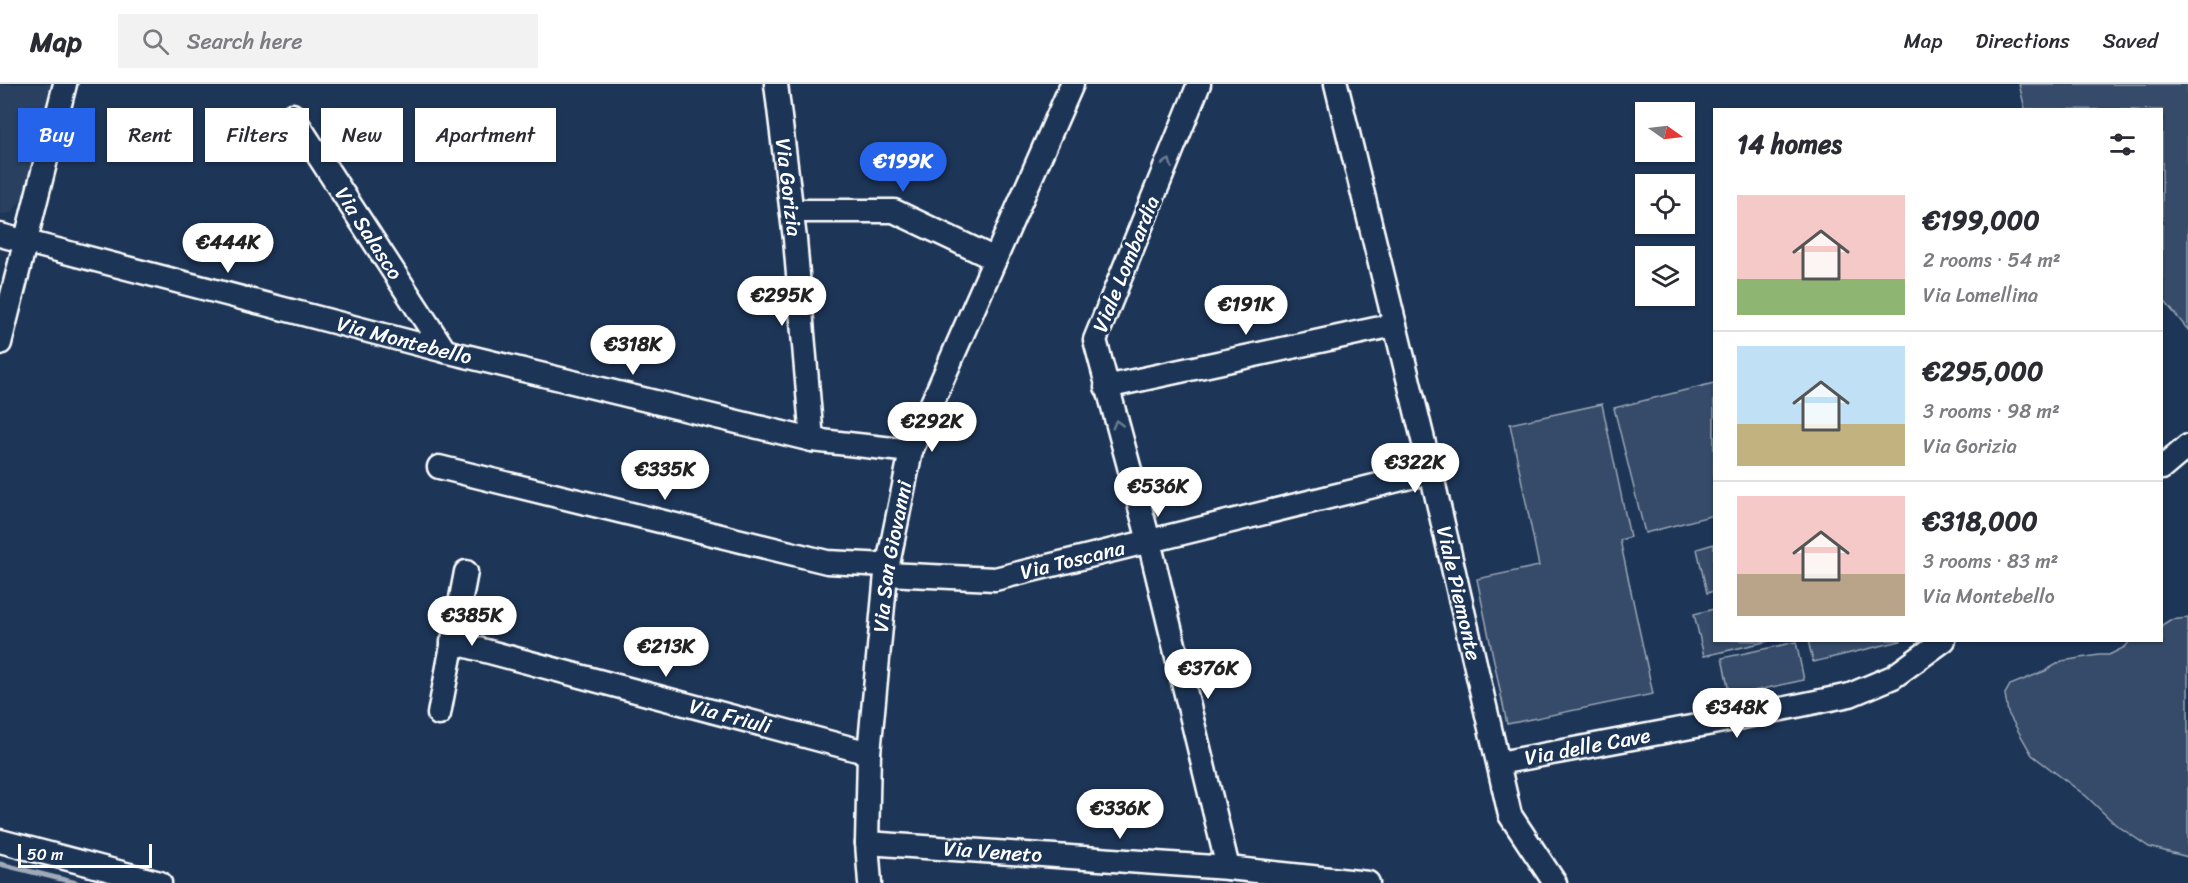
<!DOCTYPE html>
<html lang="en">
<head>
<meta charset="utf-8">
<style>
  :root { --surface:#fff; --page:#f2f2f3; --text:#2b2b33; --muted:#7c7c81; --line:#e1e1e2; --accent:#2563eb }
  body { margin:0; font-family:Sriracha,sans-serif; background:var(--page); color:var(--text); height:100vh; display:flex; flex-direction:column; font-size:22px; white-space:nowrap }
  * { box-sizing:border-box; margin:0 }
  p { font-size:20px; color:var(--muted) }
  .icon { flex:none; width:33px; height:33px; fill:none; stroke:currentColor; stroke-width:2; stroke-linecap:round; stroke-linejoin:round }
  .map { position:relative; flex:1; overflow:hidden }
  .side { position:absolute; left:1713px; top:24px; width:450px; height:534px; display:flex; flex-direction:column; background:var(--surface); border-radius:0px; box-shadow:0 2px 4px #0004 }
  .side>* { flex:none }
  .banner { position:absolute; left:18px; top:24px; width:570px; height:54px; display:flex; gap:12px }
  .needle { width:39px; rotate:104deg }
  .fabs { position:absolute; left:1635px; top:18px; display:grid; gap:12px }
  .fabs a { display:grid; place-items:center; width:60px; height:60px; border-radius:0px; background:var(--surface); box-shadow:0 2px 4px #0004; font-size:30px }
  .scale { position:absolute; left:18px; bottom:15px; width:134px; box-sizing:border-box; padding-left:6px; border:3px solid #fff; border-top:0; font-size:16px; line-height:21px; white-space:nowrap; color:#fff; -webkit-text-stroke:4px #1d3557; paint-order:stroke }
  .price { position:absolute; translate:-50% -51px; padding:0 14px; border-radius:21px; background:#fff; color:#222; font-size:20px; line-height:39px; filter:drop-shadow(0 2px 3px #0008) }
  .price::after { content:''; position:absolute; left:50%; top:36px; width:18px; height:14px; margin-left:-9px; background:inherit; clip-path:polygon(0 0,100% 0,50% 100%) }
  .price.selected { background:var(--accent); color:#fff }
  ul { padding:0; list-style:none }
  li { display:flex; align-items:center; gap:18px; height:150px; padding:0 24px }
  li+li { border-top:2px solid var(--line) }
  li span { display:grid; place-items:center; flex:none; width:168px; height:120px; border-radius:0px; color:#555 }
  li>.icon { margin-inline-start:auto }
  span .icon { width:72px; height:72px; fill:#fffc; stroke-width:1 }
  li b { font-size:26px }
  h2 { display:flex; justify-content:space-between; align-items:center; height:72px; padding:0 24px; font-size:26px }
  .chip { padding:0 21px; border-radius:0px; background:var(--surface); box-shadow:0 2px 4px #0004; font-size:21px; line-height:54px }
  .chip.selected { background:var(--accent); color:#fff }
  header { display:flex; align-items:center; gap:36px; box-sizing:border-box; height:84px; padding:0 30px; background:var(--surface); border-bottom:2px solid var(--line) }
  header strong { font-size:28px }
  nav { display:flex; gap:33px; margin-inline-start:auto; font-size:21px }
  .search { width:420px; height:54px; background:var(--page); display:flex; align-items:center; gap:15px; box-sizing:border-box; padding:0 21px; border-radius:0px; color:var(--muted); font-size:22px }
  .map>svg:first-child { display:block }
</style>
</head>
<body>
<header>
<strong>Map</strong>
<div class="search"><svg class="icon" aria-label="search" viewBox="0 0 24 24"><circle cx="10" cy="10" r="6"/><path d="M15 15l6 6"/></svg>Search here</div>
<nav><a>Map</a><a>Directions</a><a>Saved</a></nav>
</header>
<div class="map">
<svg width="2188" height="799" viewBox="0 0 2188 799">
  <rect width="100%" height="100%" fill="#1d3557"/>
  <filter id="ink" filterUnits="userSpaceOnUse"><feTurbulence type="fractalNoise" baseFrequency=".0167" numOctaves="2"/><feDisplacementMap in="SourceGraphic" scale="12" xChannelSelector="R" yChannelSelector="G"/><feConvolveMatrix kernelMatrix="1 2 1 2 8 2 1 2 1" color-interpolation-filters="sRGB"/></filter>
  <g filter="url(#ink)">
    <!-- built -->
    <path fill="#2a4161" d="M0,0H52L22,115L11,129L0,130Z"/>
    <!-- green -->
    <path fill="#364b69" stroke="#9aa5b4" stroke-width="1.5" d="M2019,0H2188V246L2162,214V26L2025,25Z
      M1714,299V431L1645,449L1614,324Z
      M1602,320L1630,453L1620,456L1653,610L1507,640L1477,495L1539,482L1510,340Z
      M1714,460V507L1707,509L1697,465Z
      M1714,525V556L1769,557L1704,572L1694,530Z
      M2188,534V773L2149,763L2115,740L2086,712L2032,671L2008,629L2005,610L2010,601L2045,587L2062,577L2099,571H2109L2125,563L2130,557L2162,556V541L2170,536Z
      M1808,556H1901V557L1813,578Z
      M1796,558L1804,596L1730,612L1722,574Z"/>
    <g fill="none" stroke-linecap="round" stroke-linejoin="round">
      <!-- stream -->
      <path stroke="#a0aab8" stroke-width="5" d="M0,780L77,799"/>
      <!-- minor casing -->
      <g stroke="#fff" stroke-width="27">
        <g id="minor">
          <path id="s1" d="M776,0L795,155L812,356L911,367"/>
          <path d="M1199,0L1095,256L1149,457L1228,784"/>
          <path id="s2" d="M1336,0L1431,388L1510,731L1555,799"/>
          <path id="s3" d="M292,31L445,267"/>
          <path d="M792,127H894L995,175"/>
          <path id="s4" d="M0,151L445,267L812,356"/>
          <path d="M0,259L65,0"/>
          <path d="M1106,303L1394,241"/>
          <path d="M439,383L827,478L887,481"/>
          <path d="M2162,384L2188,362"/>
          <path id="s5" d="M886,490L995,495L1431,388"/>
          <path id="s6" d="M452,558L869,669"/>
          <path d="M439,630L466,488"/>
          <path id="s7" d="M1499,679L1723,637L1850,611L1893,593L1944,556"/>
          <path d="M0,757L160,799"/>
          <path id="s8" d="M867,759L1228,784L1368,799"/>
          <path id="s9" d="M870,799L867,759L869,669L886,490L911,367L1072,0"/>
        </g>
      </g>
      <!-- minor -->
      <use href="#minor" stroke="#1d3557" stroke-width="22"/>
    </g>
    <!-- one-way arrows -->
    <defs><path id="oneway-chevron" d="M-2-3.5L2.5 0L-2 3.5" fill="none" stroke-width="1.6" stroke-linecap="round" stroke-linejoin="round" transform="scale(1.5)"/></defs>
    <g stroke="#6c7c92">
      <use href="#oneway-chevron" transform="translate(1168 79) rotate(-68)"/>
      <use href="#oneway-chevron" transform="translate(1117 340) rotate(-106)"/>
    </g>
  </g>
  <g text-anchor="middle" stroke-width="6" stroke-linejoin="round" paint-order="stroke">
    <!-- street labels -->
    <g font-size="21" fill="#fff" stroke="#1d3557">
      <text dy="7" stroke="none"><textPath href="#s1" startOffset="104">Via Gorizia</textPath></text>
      <text dy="7" stroke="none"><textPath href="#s3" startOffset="141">Via Salasco</textPath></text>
      <text transform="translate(1126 180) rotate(-68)" y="7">Viale Lombardia</text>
      <text dy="7" stroke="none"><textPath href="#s4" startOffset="418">Via Montebello</textPath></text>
      <text dy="7" stroke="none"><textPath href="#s9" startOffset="328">Via San Giovanni</textPath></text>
      <text dy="7" stroke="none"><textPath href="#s5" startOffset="189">Via Toscana</textPath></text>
      <text dy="7" stroke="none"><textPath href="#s2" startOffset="524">Viale Piemonte</textPath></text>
      <text dy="7" stroke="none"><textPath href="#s6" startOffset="288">Via Friuli</textPath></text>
      <text dy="7" stroke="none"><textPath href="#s7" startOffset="90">Via delle Cave</textPath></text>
      <text dy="7" stroke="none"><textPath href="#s8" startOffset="126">Via Veneto</textPath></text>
    </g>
  </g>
</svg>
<div class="fabs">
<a><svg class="needle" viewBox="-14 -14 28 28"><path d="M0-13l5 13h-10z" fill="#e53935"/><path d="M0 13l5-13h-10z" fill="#7c7c81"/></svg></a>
<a><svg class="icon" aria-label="locate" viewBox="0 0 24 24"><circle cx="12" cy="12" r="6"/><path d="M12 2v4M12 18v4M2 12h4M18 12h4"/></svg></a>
<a><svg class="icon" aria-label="layers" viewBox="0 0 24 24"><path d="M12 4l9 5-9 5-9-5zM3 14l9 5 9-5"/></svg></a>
</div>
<div class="scale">50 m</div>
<b class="price selected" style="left:903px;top:109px">€199K</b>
<b class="price" style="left:228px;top:190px">€444K</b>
<b class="price" style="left:782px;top:243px">€295K</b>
<b class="price" style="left:1246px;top:252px">€191K</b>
<b class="price" style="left:633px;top:292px">€318K</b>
<b class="price" style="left:932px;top:369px">€292K</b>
<b class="price" style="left:1415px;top:410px">€322K</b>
<b class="price" style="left:665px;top:417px">€335K</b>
<b class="price" style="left:1158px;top:434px">€536K</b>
<b class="price" style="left:472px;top:563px">€385K</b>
<b class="price" style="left:666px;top:594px">€213K</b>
<b class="price" style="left:1208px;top:616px">€376K</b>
<b class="price" style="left:1737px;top:655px">€348K</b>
<b class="price" style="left:1120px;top:756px">€336K</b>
<div class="banner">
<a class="chip selected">Buy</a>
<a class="chip">Rent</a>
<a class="chip">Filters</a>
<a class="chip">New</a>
<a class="chip">Apartment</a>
</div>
<section class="side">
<h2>14 homes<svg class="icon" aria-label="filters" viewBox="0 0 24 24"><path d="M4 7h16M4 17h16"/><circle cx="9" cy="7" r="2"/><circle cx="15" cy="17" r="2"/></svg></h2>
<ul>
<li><span style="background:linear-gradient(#f6c9c9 70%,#8fb573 0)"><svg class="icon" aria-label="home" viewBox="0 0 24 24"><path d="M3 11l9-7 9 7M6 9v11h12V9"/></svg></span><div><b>€199,000</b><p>2 rooms · 54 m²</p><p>Via Lomellina</p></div></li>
<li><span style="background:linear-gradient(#bfe0f5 65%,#c2b280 0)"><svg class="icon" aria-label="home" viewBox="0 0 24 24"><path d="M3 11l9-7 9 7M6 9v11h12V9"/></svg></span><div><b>€295,000</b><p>3 rooms · 98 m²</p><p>Via Gorizia</p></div></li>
<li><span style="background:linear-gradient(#f6c9c9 65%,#b9a48a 0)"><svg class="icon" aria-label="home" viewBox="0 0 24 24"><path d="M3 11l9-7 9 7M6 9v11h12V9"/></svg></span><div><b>€318,000</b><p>3 rooms · 83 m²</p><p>Via Montebello</p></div></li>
</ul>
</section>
</div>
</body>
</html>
